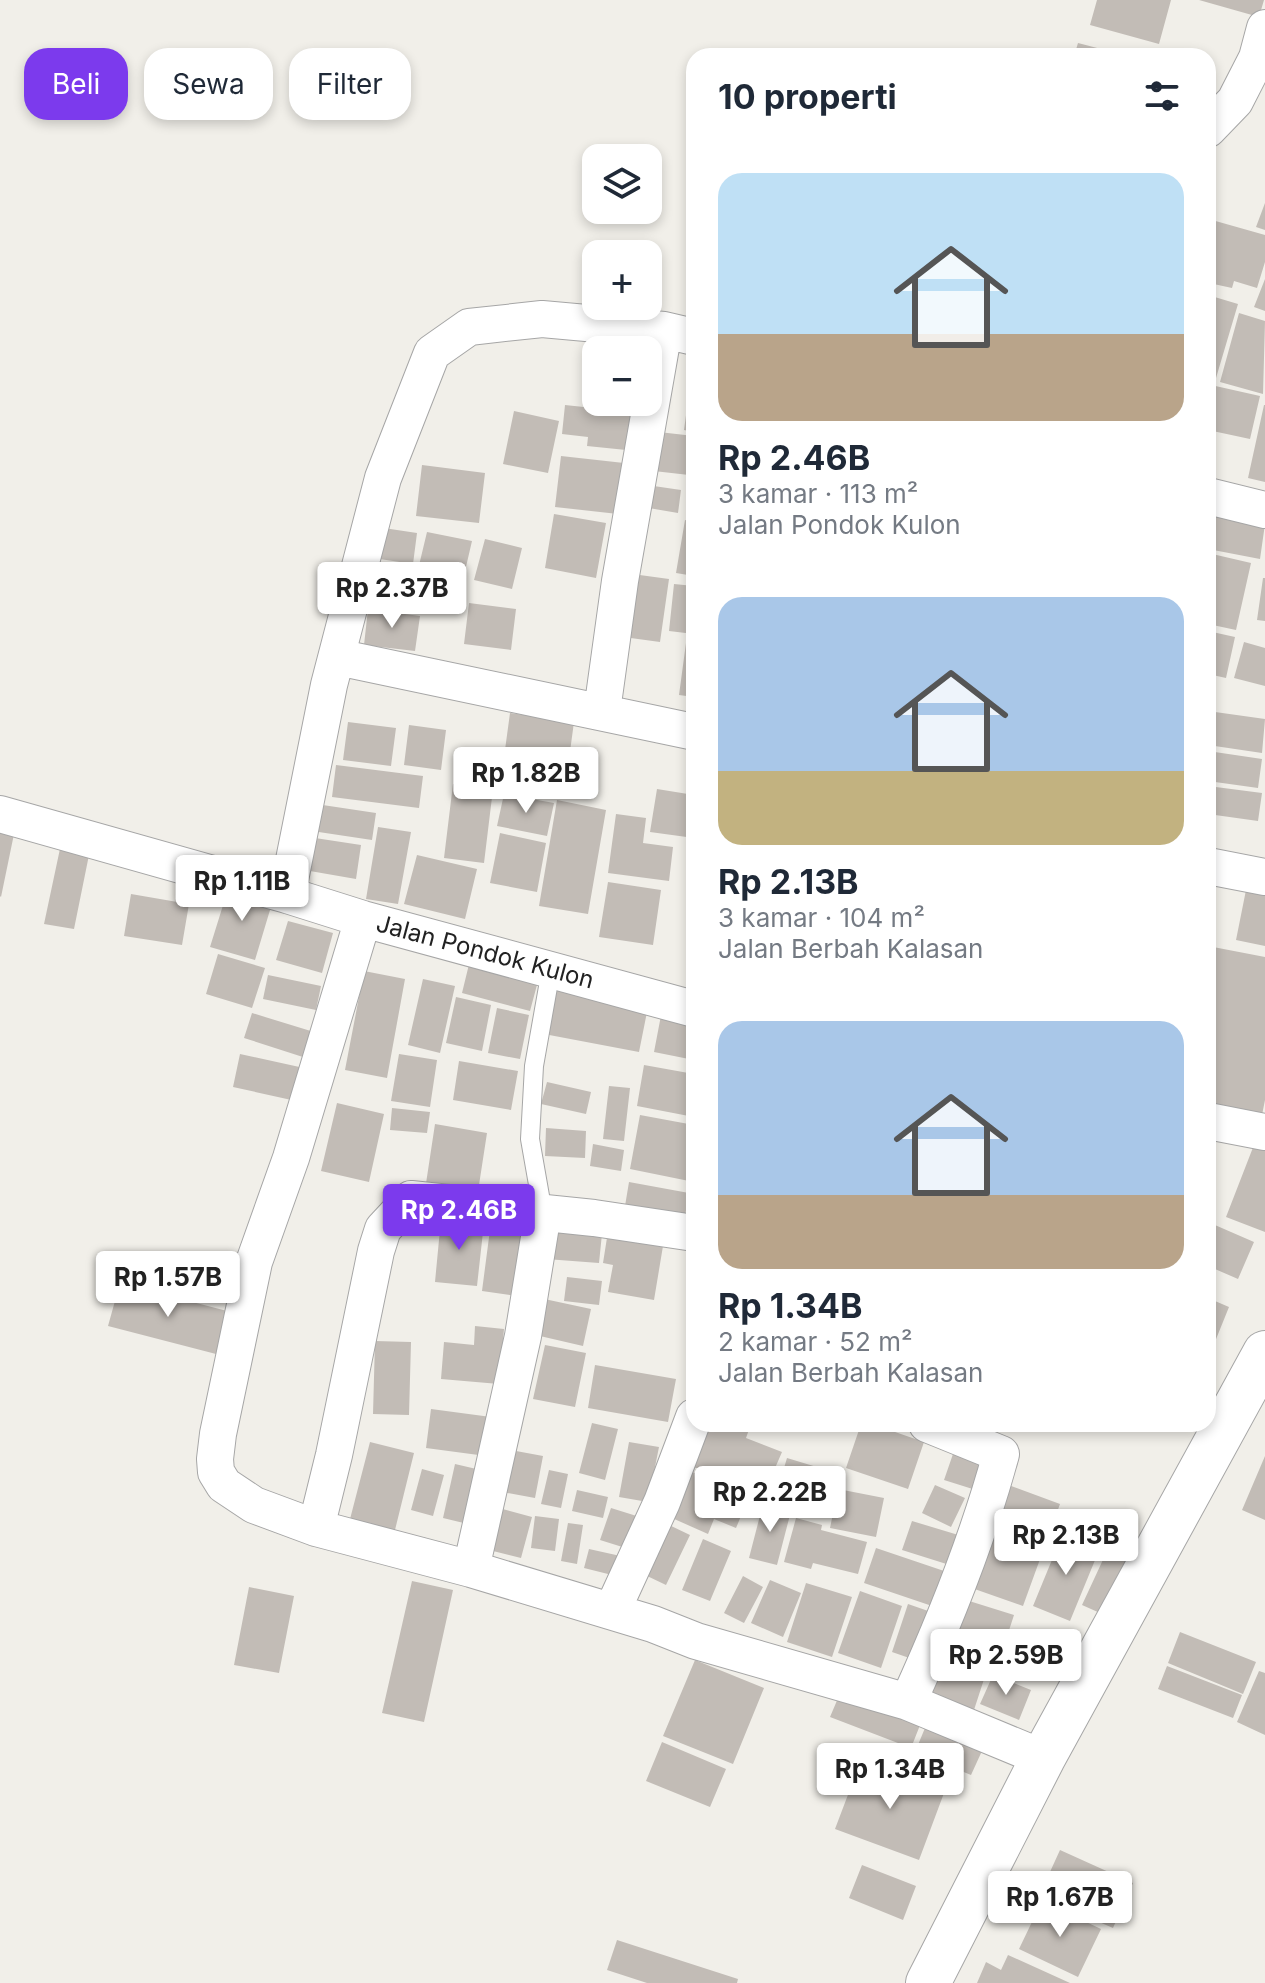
<!DOCTYPE html>
<html lang="id">
<head>
<meta charset="utf-8">
<style>
  :root { --surface:#fff; --page:#f2f2f3; --text:#1f2937; --muted:#747a83; --accent:#7c3aed }
  body { margin:0; font-family:Inter,sans-serif; background:var(--page); color:var(--text); height:100vh; display:flex; flex-direction:column; font-size:30px; white-space:nowrap }
  * { box-sizing:border-box; margin:0 }
  p { font-size:26px; color:var(--muted) }
  .icon { flex:none; width:44px; height:44px; fill:none; stroke:currentColor; stroke-width:2; stroke-linecap:round; stroke-linejoin:round }
  .map { position:relative; flex:1; overflow:hidden }
  .drawer { position:absolute; left:686px; top:48px; width:530px; height:1384px; display:flex; flex-direction:column; background:var(--surface); border-radius:24px; box-shadow:0 4px 12px #0003 }
  .drawer>* { flex:none }
  .top-card { position:absolute; left:24px; top:48px; width:542px; height:72px; display:flex; gap:16px }
  .buttons { position:absolute; left:582px; top:144px; display:grid; gap:16px }
  .buttons a { display:grid; place-items:center; width:80px; height:80px; border-radius:16px; background:var(--surface); box-shadow:0 4px 12px #0003; font-size:40px }
  .price { position:absolute; translate:-50% -68px; padding:0 18px; border-radius:8px; background:#fff; color:#222; font-size:26px; line-height:52px; filter:drop-shadow(0 2px 4px #0008) }
  .price::after { content:''; position:absolute; left:50%; top:48px; width:24px; height:18px; margin-left:-12px; background:inherit; clip-path:polygon(0 0,100% 0,50% 100%) }
  .price.selected { background:var(--accent); color:#fff }
  ul { padding:0; list-style:none }
  li { display:grid; align-content:center; gap:16px; height:424px; padding:0 32px }
  li span { display:grid; place-items:center; height:248px; border-radius:24px; color:#555 }
  li>.icon { margin-inline-start:auto }
  span .icon { width:144px; height:144px; fill:#fffc; stroke-width:1 }
  li b { font-size:34px }
  h2 { display:flex; justify-content:space-between; align-items:center; height:96px; padding:0 32px; font-size:34px }
  .pill { padding:0 28px; border-radius:24px; background:var(--surface); box-shadow:0 4px 12px #0003; font-size:28px; line-height:72px }
  .pill.selected { background:var(--accent); color:#fff }
  .map>svg:first-child { display:block }
</style>
</head>
<body>
<div class="map">
<svg width="1265" height="1983" viewBox="0 0 1265 1983">
  <rect width="100%" height="100%" fill="#f1efe9"/>
  <!-- building -->
  <path fill="#c2bcb6" d="M1097,0H1171L1159,44L1090,25Z
    M1199,0H1264L1259,17Z
    M1078,43L1124,55V56H1074Z
    M1265,203V230L1256,227Z
    M1212,220L1265,235V262L1257,288L1234,281L1232,288L1209,283L1211,275L1208,274V233Z
    M1265,279V311L1254,307Z
    M1208,295L1238,304L1216,378L1208,375Z
    M1239,313L1265,321L1263,394L1220,382Z
    M607,346H637V350H607Z
    M1211,385L1260,396L1250,439L1208,430Z
    M689,393L694,394V432L684,430Z
    M565,405L640,413L636,451L587,446L588,437L562,434Z
    M1264,405H1265V482L1248,478Z
    M514,411L559,421L548,473L503,464Z
    M650,431L694,436L689,475L645,470Z
    M561,456L633,464L627,515L555,507Z
    M422,465L485,473L479,523L416,516Z
    M692,482L694,483V516L688,515Z
    M640,484L681,490L678,513L637,506Z
    M1210,513L1265,524L1260,559L1208,549Z
    M554,514L606,523L596,578L545,568Z
    M685,520L694,522V576L676,573Z
    M377,527L417,533L413,564L373,558Z
    M427,532L472,541L455,614L410,603Z
    M485,539L522,548L512,589L474,580Z
    M1208,553L1251,563L1236,630L1208,624Z
    M374,571L412,574L409,606L372,603Z
    M625,573L669,579L660,642L616,636Z
    M1263,578H1265V621L1257,620Z
    M674,584L694,586V634L669,631Z
    M469,603L516,609L511,650L464,644Z
    M368,609L420,616L415,651L364,645Z
    M1208,631L1235,637L1226,678L1208,674Z
    M1244,642L1265,648V686L1234,678Z
    M686,643L694,645V697L679,695Z
    M1208,711L1265,719L1262,753L1208,745Z
    M510,713L574,722L566,781L502,772Z
    M348,722L396,728L391,766L343,760Z
    M409,725L446,730L441,770L404,765Z
    M1208,751L1262,759L1258,788L1208,781Z
    M336,765L423,776L419,808L332,797Z
    M453,784L493,789L484,863L444,858Z
    M1208,786L1262,793L1258,821L1208,814Z
    M657,789L694,795V838L650,832Z
    M504,794L554,803L547,836L497,826Z
    M557,800L606,810L588,914L539,906Z
    M316,804L376,813L372,840L312,831Z
    M616,814L646,818L643,843L673,847L669,881L608,873Z
    M378,827L411,832L398,904L366,899Z
    M0,831L14,834L1,897L0,896Z
    M500,833L546,843L537,892L490,883Z
    M315,838L361,845L356,879L310,871Z
    M61,844L90,850L74,929L44,924Z
    M417,855L477,869L465,919L404,904Z
    M1249,875L1265,878V946L1236,940Z
    M608,882L661,890L653,945L599,937Z
    M229,886L273,900L255,960L210,947Z
    M131,894L189,904L182,945L124,936Z
    M288,921L333,933L322,973L276,960Z
    M1208,946L1265,957V1100L1262,1115L1208,1104Z
    M472,952L541,970L530,1011L462,993Z
    M218,954L265,968L252,1008L206,994Z
    M364,971L405,979L387,1078L345,1070Z
    M268,975L321,986L316,1010L263,999Z
    M423,979L455,986L440,1053L408,1045Z
    M555,979L650,997L639,1052L544,1034Z
    M456,997L491,1005L482,1051L446,1043Z
    M663,1005L694,1012V1060L654,1052Z
    M497,1008L529,1015L520,1059L488,1053Z
    M252,1013L314,1032L306,1058L244,1038Z
    M240,1054L304,1068L296,1101L233,1087Z
    M399,1054L437,1060L430,1107L391,1101Z
    M459,1061L518,1071L511,1110L453,1100Z
    M644,1065L694,1074V1117L637,1106Z
    M547,1082L591,1092L586,1114L541,1104Z
    M609,1086L630,1088L624,1141L603,1139Z
    M337,1103L384,1114L369,1182L321,1171Z
    M392,1108L430,1112L427,1133L390,1130Z
    M640,1115L694,1125V1182L630,1169Z
    M435,1124L487,1133L477,1198L425,1190Z
    M546,1128L586,1131L585,1158L545,1156Z
    M1259,1132L1265,1134V1232L1226,1217Z
    M593,1144L624,1150L621,1171L590,1166Z
    M629,1182L689,1193L685,1216L625,1206Z
    M441,1219L484,1223L477,1286L435,1282Z
    M549,1219L603,1224L599,1263L546,1259Z
    M491,1222L532,1227L524,1297L482,1291Z
    M1208,1222L1254,1242L1238,1279L1208,1266Z
    M609,1225L665,1234L654,1300L608,1292L613,1265L603,1263Z
    M567,1277L602,1281L599,1305L564,1301Z
    M120,1283L227,1311L216,1354L108,1326Z
    M535,1297L591,1309L583,1346L527,1333Z
    M1208,1298L1229,1307L1208,1359Z
    M475,1326L504,1329L499,1384L441,1379L444,1342L474,1345Z
    M375,1341L411,1342L409,1415L373,1414Z
    M545,1345L586,1353L575,1407L533,1399Z
    M595,1365L676,1379L668,1422L588,1408Z
    M431,1409L491,1417L486,1456L426,1448Z
    M592,1423L618,1429L605,1480L579,1473Z
    M700,1424H751L746,1438L782,1452L766,1489L754,1484L752,1491L684,1463Z
    M861,1424H872L924,1442L908,1489L846,1468Z
    M370,1442L414,1453L394,1534L349,1523Z
    M629,1442L659,1447L648,1502L619,1497Z
    M506,1449L543,1456L535,1498L497,1491Z
    M953,1454L988,1466L979,1491L944,1480Z
    M1265,1456V1520L1242,1510Z
    M787,1458L830,1471L818,1510L775,1498Z
    M455,1464L485,1471L472,1525L443,1518Z
    M683,1468L749,1497L736,1528L714,1519L708,1534L663,1514Z
    M422,1469L444,1475L433,1516L411,1510Z
    M549,1470L568,1474L561,1508L541,1504Z
    M1003,1483L1060,1504L1023,1606L966,1586Z
    M935,1485L965,1498L951,1527L922,1513Z
    M838,1489L884,1498L876,1537L830,1528Z
    M577,1490L608,1497L603,1518L572,1511Z
    M763,1504L791,1511L777,1565L749,1558Z
    M495,1507L532,1517L521,1558L485,1549Z
    M611,1508L643,1518L632,1550L600,1540Z
    M535,1516L559,1519L555,1551L531,1548Z
    M796,1518L822,1525L821,1530L867,1542L858,1574L813,1563L811,1569L784,1562Z
    M912,1521L965,1537L956,1567L902,1550Z
    M568,1523L583,1525L577,1564L561,1561Z
    M667,1524L690,1535L666,1585L643,1574Z
    M1063,1533L1100,1548L1070,1621L1033,1606Z
    M1114,1536L1141,1548L1109,1617L1082,1605Z
    M703,1539L731,1551L710,1601L682,1590Z
    M876,1548L950,1573L938,1608L864,1583Z
    M589,1549L625,1557L620,1577L584,1568Z
    M743,1576L763,1587L744,1623L724,1613Z
    M770,1580L801,1593L783,1637L751,1623Z
    M412,1581L453,1590L424,1722L382,1713Z
    M806,1583L852,1597L832,1657L787,1642Z
    M249,1587L294,1596L279,1673L234,1665Z
    M860,1591L902,1606L881,1668L838,1653Z
    M966,1600L1014,1615L999,1661L952,1646Z
    M908,1604L934,1613L918,1661L892,1652Z
    M1180,1632L1256,1662L1243,1694L1168,1663Z
    M1014,1634L1069,1650L1061,1678L1005,1662Z
    M943,1652L988,1667L973,1713L927,1699Z
    M695,1660L764,1688L733,1764L663,1736Z
    M1167,1666L1242,1695L1233,1718L1158,1689Z
    M1259,1671L1265,1673V1735L1237,1722Z
    M993,1675L1031,1690L1019,1720L980,1704Z
    M844,1684L924,1715L911,1748L830,1717Z
    M930,1716L987,1740L971,1775L915,1752Z
    M662,1742L726,1769L710,1807L646,1781Z
    M860,1763L944,1793L919,1860L835,1829Z
    M1060,1850L1133,1883L1113,1928L1039,1896Z
    M862,1865L916,1886L903,1920L849,1898Z
    M1042,1901L1101,1929L1078,1977L1019,1949Z
    M617,1940L738,1979L737,1983H647L607,1970Z
    M1008,1955L1070,1983H977L986,1962L1001,1970Z"/>
  <g fill="none" stroke-linecap="round" stroke-linejoin="round">
    <!-- service casing -->
    <g stroke="#a6a6a6" stroke-width="20">
      <path id="service" d="M543,1213L530,1139L534,1066L551,970"/>
    </g>
    <!-- minor casing -->
    <g stroke="#a6a6a6" stroke-width="38">
      <path id="minor" d="M1208,129L1235,101L1257,58L1265,28
        M1208,496L1265,510
        M337,657L694,732
        M602,711L620,581L664,330
        M0,814L287,895L363,919L694,1009
        M1208,866L1265,877
        M287,895L329,685L383,478L432,353L469,327L542,319L664,330L694,337
        M363,919L291,1158L254,1262L218,1434L215,1459L216,1472L224,1485L254,1505L316,1528L471,1569L653,1624L696,1641L908,1702L1043,1758
        M1208,1121L1265,1132
        M316,1528L334,1455L376,1251L383,1229L411,1199L594,1218L694,1233
        M471,1569L523,1336L543,1213
        M612,1611L662,1502L694,1417
        M908,1702C945,1621 978,1539 1001,1454L927,1424"/>
    </g>
    <!-- tertiary casing -->
    <g stroke="#a6a6a6" stroke-width="46">
      <path id="tertiary" d="M928,1983L1043,1758L1265,1353"/>
    </g>
    <!-- service -->
    <use href="#service" stroke="#fff" stroke-width="18"/>
    <!-- minor -->
    <use href="#minor" stroke="#fff" stroke-width="36"/>
    <!-- tertiary -->
    <use href="#tertiary" stroke="#fff" stroke-width="44"/>
  </g>
  <g text-anchor="middle" stroke-width="7" stroke-linejoin="round" paint-order="stroke">
    <!-- street labels -->
    <g font-size="24" fill="#222" stroke="#fff">
      <text transform="translate(485 952) rotate(15)" y="8">Jalan Pondok Kulon</text>
    </g>
  </g>
</svg>
<div class="buttons">
<a><svg class="icon" aria-label="layers" viewBox="0 0 24 24"><path d="M12 4l9 5-9 5-9-5zM3 14l9 5 9-5"/></svg></a>
<a>+</a>
<a>−</a>
</div>
<b class="price" style="left:392px;top:630px">Rp 2.37B</b>
<b class="price" style="left:526px;top:815px">Rp 1.82B</b>
<b class="price" style="left:242px;top:923px">Rp 1.11B</b>
<b class="price selected" style="left:459px;top:1252px">Rp 2.46B</b>
<b class="price" style="left:168px;top:1319px">Rp 1.57B</b>
<b class="price" style="left:770px;top:1534px">Rp 2.22B</b>
<b class="price" style="left:1066px;top:1577px">Rp 2.13B</b>
<b class="price" style="left:1006px;top:1697px">Rp 2.59B</b>
<b class="price" style="left:890px;top:1811px">Rp 1.34B</b>
<b class="price" style="left:1060px;top:1939px">Rp 1.67B</b>
<div class="top-card">
<a class="pill selected">Beli</a>
<a class="pill">Sewa</a>
<a class="pill">Filter</a>
</div>
<section class="drawer">
<h2>10 properti<svg class="icon" aria-label="filters" viewBox="0 0 24 24"><path d="M4 7h16M4 17h16"/><circle cx="9" cy="7" r="2"/><circle cx="15" cy="17" r="2"/></svg></h2>
<ul>
<li><span style="background:linear-gradient(#bfe0f5 65%,#b9a48a 0)"><svg class="icon" aria-label="home" viewBox="0 0 24 24"><path d="M3 11l9-7 9 7M6 9v11h12V9"/></svg></span><div><b>Rp 2.46B</b><p>3 kamar · 113 m²</p><p>Jalan Pondok Kulon</p></div></li>
<li><span style="background:linear-gradient(#a9c7e8 70%,#c2b280 0)"><svg class="icon" aria-label="home" viewBox="0 0 24 24"><path d="M3 11l9-7 9 7M6 9v11h12V9"/></svg></span><div><b>Rp 2.13B</b><p>3 kamar · 104 m²</p><p>Jalan Berbah Kalasan</p></div></li>
<li><span style="background:linear-gradient(#a9c7e8 70%,#b9a48a 0)"><svg class="icon" aria-label="home" viewBox="0 0 24 24"><path d="M3 11l9-7 9 7M6 9v11h12V9"/></svg></span><div><b>Rp 1.34B</b><p>2 kamar · 52 m²</p><p>Jalan Berbah Kalasan</p></div></li>
</ul>
</section>
</div>
</body>
</html>
